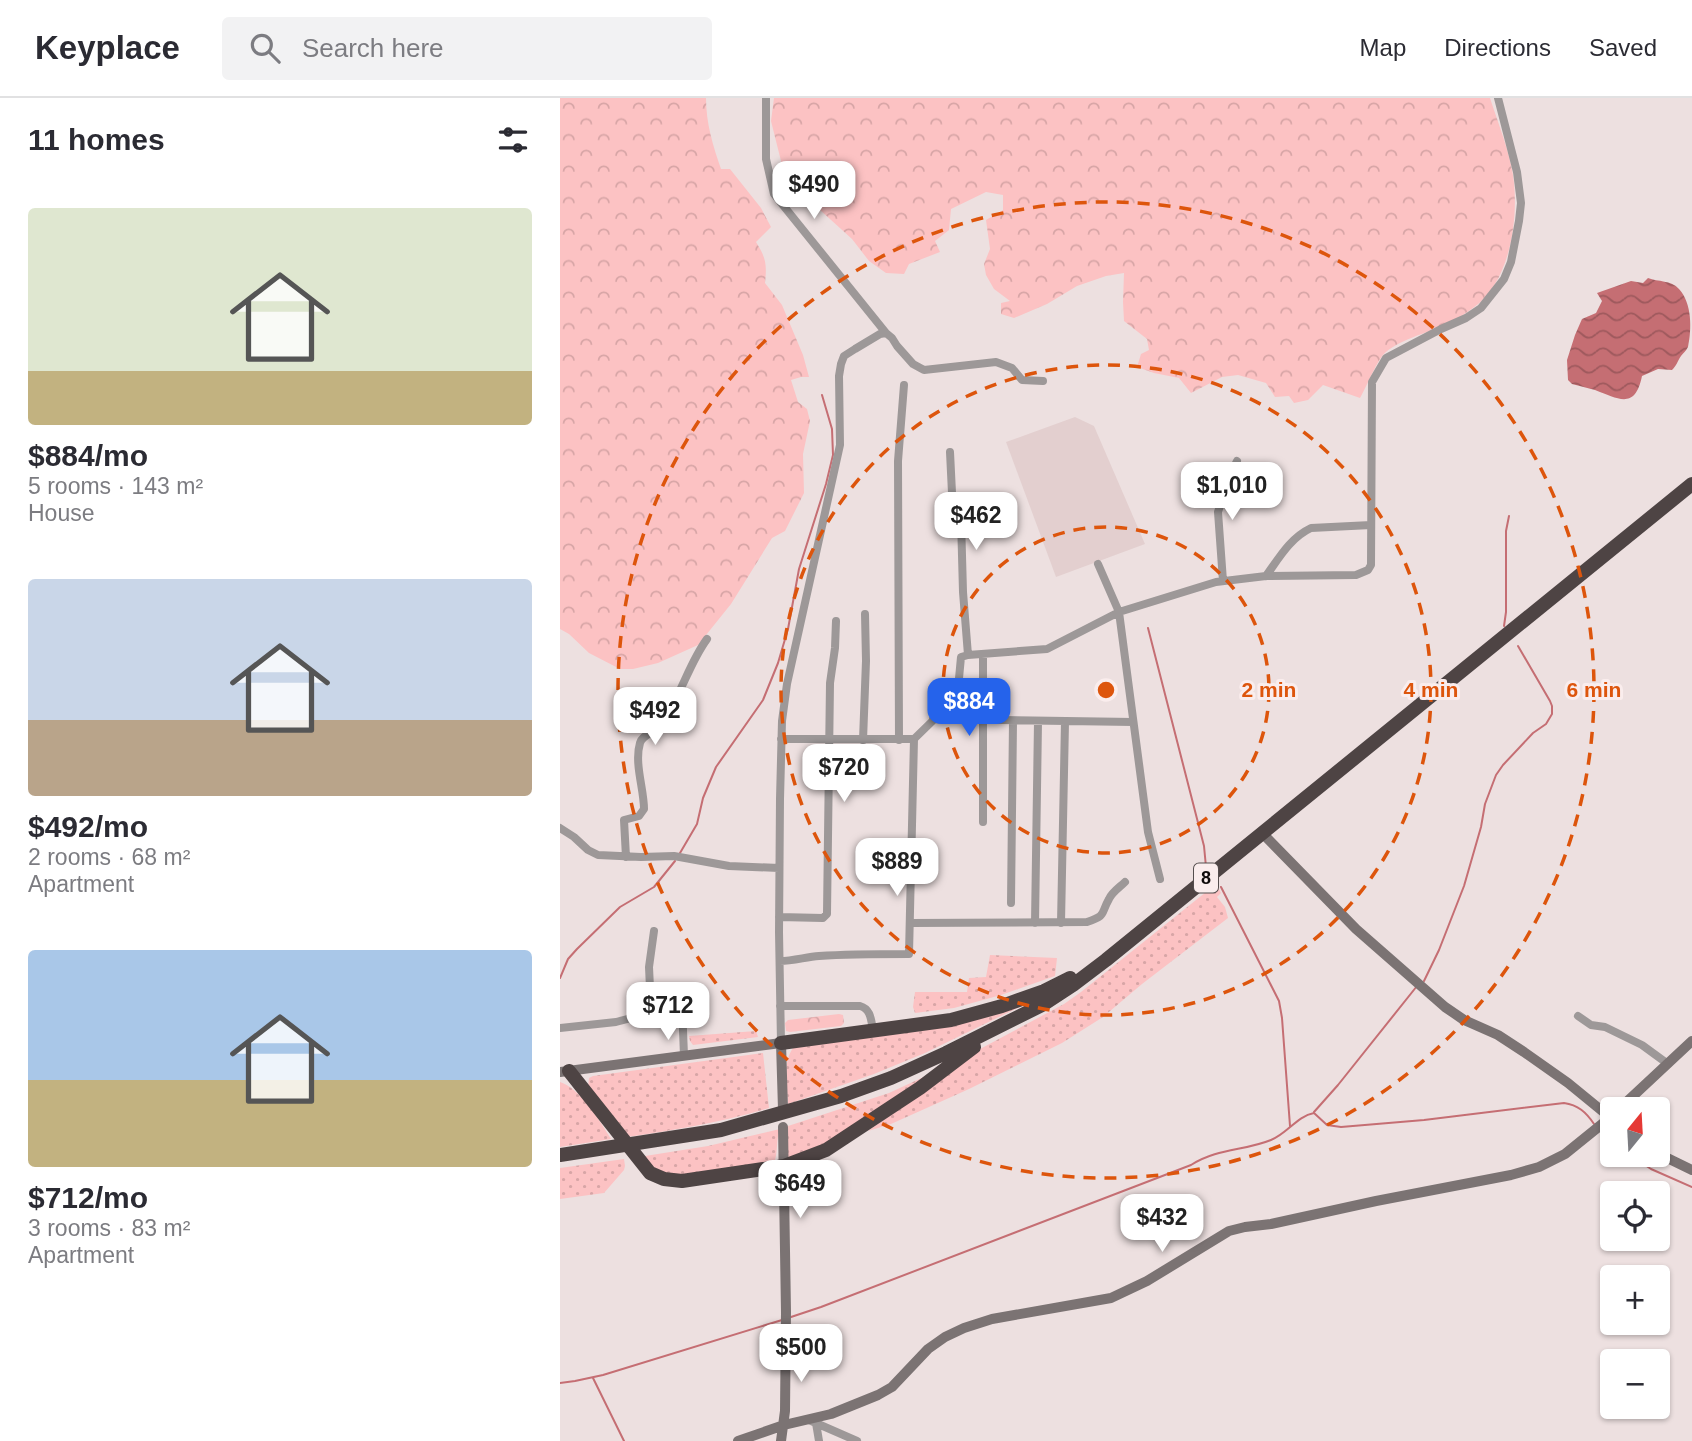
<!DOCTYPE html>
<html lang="en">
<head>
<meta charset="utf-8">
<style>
  :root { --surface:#fff; --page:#f2f2f3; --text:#2b2b33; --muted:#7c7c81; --line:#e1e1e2; --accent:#2563eb }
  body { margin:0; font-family:Arial,sans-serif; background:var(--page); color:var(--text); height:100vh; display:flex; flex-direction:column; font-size:26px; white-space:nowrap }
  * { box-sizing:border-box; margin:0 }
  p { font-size:23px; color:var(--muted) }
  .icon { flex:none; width:38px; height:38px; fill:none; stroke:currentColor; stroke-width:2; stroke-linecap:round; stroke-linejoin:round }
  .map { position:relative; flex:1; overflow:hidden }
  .drawer { display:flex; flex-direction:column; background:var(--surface); width:560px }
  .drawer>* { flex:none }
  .needle { width:46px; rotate:18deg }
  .controls { position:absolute; left:1040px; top:999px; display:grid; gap:14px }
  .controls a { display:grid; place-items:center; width:70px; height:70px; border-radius:7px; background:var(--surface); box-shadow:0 2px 5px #0004; font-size:35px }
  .price { position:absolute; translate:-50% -60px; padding:0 16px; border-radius:14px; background:#fff; color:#222; font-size:23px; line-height:46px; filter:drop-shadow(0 2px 4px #0008) }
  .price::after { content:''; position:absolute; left:50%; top:42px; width:21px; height:16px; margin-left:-10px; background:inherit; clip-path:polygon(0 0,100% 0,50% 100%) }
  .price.current { background:var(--accent); color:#fff }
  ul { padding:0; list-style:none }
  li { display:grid; align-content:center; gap:14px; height:371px; padding:0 28px }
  li span { display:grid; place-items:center; height:217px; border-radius:7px; color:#555 }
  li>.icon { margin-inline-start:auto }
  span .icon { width:126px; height:126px; fill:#fffc; stroke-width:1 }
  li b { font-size:30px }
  h2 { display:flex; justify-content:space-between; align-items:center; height:84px; padding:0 28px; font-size:30px }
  header { display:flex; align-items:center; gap:42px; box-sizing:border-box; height:98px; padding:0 35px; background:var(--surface); border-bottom:2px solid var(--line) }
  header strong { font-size:33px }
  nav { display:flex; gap:38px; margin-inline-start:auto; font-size:24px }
  .search { width:490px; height:63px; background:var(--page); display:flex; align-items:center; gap:18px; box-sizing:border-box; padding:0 24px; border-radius:7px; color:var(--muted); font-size:26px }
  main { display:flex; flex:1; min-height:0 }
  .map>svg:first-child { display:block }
</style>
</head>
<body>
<header>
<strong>Keyplace</strong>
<div class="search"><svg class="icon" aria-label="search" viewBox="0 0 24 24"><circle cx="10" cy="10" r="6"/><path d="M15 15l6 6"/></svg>Search here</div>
<nav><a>Map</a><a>Directions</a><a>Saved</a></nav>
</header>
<main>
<section class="drawer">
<h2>11 homes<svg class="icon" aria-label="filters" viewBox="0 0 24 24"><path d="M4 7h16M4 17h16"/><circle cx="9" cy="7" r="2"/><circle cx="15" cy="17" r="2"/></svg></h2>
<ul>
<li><span style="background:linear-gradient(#dfe7d0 75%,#c2b280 0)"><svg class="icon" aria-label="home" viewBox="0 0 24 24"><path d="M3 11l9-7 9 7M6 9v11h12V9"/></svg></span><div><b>$884/mo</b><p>5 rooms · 143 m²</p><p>House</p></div></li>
<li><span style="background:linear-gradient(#c9d6e8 65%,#b9a48a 0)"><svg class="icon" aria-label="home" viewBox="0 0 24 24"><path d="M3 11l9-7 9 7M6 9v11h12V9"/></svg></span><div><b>$492/mo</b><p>2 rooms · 68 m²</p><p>Apartment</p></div></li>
<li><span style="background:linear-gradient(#a9c7e8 60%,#c2b280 0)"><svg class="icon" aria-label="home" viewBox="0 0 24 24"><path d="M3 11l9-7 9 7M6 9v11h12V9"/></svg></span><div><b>$712/mo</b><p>3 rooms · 83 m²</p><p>Apartment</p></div></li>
</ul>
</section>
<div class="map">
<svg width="1132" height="1343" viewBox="0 0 1132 1343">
  <defs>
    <pattern id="grass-dots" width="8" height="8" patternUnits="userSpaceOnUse" patternTransform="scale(1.75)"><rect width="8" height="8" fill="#fcc2c3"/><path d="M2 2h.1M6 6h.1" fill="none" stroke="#d7a5a6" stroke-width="1.8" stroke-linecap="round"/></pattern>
    <pattern id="forest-crowns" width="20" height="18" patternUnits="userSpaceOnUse" patternTransform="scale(1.75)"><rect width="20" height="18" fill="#fcc2c3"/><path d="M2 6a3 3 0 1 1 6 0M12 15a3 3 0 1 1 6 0" fill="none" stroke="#d7a5a6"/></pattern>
    <pattern id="water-waves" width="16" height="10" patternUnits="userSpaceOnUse" patternTransform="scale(1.75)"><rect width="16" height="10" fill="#c56e73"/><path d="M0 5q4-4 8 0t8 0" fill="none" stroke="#9e595d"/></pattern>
  </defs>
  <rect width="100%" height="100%" fill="#ede0e0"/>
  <!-- built -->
  <path fill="#e3cfcf" d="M515,319L534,328L585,446L496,479L446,344Z"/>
  <!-- grass -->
  <path fill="url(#grass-dots)" d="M656,786L661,795L657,799L665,809L668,820L582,886L543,919L502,945L409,991L331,1026L308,1033L420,951L504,906L521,894Z
    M430,857L497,860L495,878L441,897L394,910L355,915L353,909L355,894H407L409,880L426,879Z
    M484,897L365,955L314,976L228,1006C227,988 222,966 233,950Z
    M196,933L198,939L133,947L130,943L129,938Z
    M203,955L209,1010C162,1024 115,1032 67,1039L28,990L29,980L33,978Z
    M383,970L266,1046L228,1061L225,1029L329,995Z
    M0,984C20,990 40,1023 51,1041L0,1049Z
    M220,1031C216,1041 218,1052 215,1062L212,1064L114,1078L92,1070L85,1058L148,1048Z
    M64,1061L65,1068L64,1072L44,1095L0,1101V1070Z"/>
  <!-- forest -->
  <path fill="url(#forest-crowns)" d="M0,0H146C146,25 153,48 161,71H170L201,110L211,129L196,144C206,160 207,166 205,185L222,207L243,257L249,279H241L231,282L238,304L247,311L250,323L243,356L244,395L225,433L212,440L171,506L138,547L98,565L73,571H60L29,555L9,536L0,531Z
    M214,0H930C937,22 946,44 951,67C961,109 953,183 913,210C905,216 895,222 886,227C869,234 835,243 823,257C816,265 807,288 800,300L763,287L748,302L734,305L729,298L715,299L706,285L678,277L662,279L631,295L619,280L594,275L577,269L581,256L589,252L587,241L564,223L563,204L564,175L546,178L517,188L487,206L454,220L441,216V205L450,203L434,191L426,177L424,166L430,151L426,122L443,112V97L426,94L391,111L389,132L375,143L380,154L349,166L344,176L326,175L309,163L292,141L249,102L224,75L211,23Z
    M279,916L283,917L284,925L281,928L230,934L226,933L225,925L228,922Z"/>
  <!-- water -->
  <path fill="url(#water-waves)" d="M1088,180C1098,184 1111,182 1119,191C1132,205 1132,231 1128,249C1126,253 1123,255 1121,258C1117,264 1117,267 1112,272L1098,271L1082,278C1075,312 1059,301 1035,292C1027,290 1020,288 1012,286L1008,282L1007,262L1015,237L1022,221L1036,215L1042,203L1037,195L1071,183L1083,185Z"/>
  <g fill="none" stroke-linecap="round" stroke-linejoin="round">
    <!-- stream -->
    <path stroke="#c56e73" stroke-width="2" d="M944,528L946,514V433L949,418
      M588,530L644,748L646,769
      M120,755L137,726L143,700L156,669L203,602L218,565L228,531L239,471L266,386L273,357L272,331L262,297
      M661,789L719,903L722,920L730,1028
      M0,880L8,861L17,851L60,809L94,789L115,763
      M864,883L879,852L904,788L921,729L925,706L936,677L943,667L973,635L986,626L992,616V608L990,603L958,548
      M754,1014L778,987L857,888
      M1042,1035L1052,1043
      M1070,1057L1091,1071L1132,1089
      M231,1219L261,1209L631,1067C658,1050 684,1053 711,1042C727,1036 737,1018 754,1015L767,1027L781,1029L864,1022L1004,1005C1018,1007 1026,1014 1034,1026
      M33,1280L64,1343
      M0,1285L15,1283L43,1277L222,1222"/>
    <!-- street -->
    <path stroke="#9d9898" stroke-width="8" d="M206,0V61L214,96L326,235
      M390,354L392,395L401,421L403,494L408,557
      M538,466L559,514L588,734L600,781
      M706,478C719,460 730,440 751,430L811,427
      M663,483L658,414L669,379L677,363
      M373,621L573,624
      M221,641H354L394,602L398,591L401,559L408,557L487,551L559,514L656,484L706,478L796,477L808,472L811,467L812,284L826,260L881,231L906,220L921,210L944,181L951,164L959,123L961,105L957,74L938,0
      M303,642L306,563L305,516
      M339,642L338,363L344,287
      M423,724V556
      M0,730L14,739L28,752L38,757L81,759L114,758L169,768L219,770
      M66,759L64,722L79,718L84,711C84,691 74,665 80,645C82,638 90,636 96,631C100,628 103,623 106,618C122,594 130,564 147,541
      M451,805L453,623
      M219,819L263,820L267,816L270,585L275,550L276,523
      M351,825L527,824C547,817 540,817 549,801C552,794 560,789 565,784
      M475,825L478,624
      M501,825L505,624
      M220,863C233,863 246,859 259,858C289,856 319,856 349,856L354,641
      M122,906L124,958
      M220,908H300C311,911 311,922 313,932
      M91,911L89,869L94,833
      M1018,918L1031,927L1045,929L1082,947L1108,966
      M0,930L56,924L83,917L91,911L122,910
      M221,945L219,834L220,701L222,623L227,586L280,347L279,278L281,266L284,258L295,251L320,236L326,235L332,240L337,248L353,266L364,272L436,264L452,270L462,282L483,283
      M249,1322L297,1343
      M256,1325L259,1343"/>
    <!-- secondary -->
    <path stroke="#7b7373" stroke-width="10" d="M707,740L796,831L885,909L904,922L938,937L964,954L1008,985L1052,1021
      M0,974L221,945L223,1011
      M1058,1012L1132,943
      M1097,1055L1132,1072
      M178,1343L224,1327L271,1316L318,1297L332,1289L368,1251L385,1239L404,1230L432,1221L551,1200L587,1183L669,1133L685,1129L711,1126L816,1103L951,1077L979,1069L1005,1056L1052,1018
      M221,1343L225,1313L226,1214L223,1029"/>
    <!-- highway -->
    <path stroke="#4e4444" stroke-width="14" d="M221,945L391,922L442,908L484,893L510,880
      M9,973L90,1075L104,1081L122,1083L224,1068L266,1052L360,990L414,949
      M0,1057L161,1032L281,998L331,980L386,955L484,906L513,887L546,862L1132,386"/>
  </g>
  <!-- distance rings -->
  <g fill="none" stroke="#dd550c" stroke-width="3.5" stroke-dasharray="12 9">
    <circle cx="546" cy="592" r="163"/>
    <circle cx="546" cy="592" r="325"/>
    <circle cx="546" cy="592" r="488"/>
  </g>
  <g text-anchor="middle" stroke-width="6" stroke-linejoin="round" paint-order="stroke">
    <!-- shield labels -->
    <rect fill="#faeded" stroke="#554e4e" stroke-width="2" x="634" y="765.5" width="24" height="29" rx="5"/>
    <g font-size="18" font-weight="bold" fill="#0e0a0a">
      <text x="646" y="786">8</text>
    </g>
  </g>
  <circle cx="546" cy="592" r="10" fill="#dd550c" stroke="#faeded" stroke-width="3.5"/>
  <g font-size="21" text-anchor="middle" font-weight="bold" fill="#dd550c" stroke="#faeded" stroke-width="6" stroke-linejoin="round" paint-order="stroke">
    <text x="709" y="599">2 min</text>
    <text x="871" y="599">4 min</text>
    <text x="1034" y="599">6 min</text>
  </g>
</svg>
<div class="controls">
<a><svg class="needle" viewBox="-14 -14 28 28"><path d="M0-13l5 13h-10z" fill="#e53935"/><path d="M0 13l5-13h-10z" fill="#7c7c81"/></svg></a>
<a><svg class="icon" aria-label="locate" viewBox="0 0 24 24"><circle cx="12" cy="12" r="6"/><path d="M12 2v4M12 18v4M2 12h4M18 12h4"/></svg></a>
<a>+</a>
<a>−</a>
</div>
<b class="price" style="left:254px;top:123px">$490</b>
<b class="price" style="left:672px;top:424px">$1,010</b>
<b class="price" style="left:416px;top:454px">$462</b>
<b class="price current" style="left:409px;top:640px">$884</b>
<b class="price" style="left:95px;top:649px">$492</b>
<b class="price" style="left:284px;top:706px">$720</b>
<b class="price" style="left:337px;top:800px">$889</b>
<b class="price" style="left:108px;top:944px">$712</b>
<b class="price" style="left:240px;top:1122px">$649</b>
<b class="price" style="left:602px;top:1156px">$432</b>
<b class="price" style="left:241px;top:1286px">$500</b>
</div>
</main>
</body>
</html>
